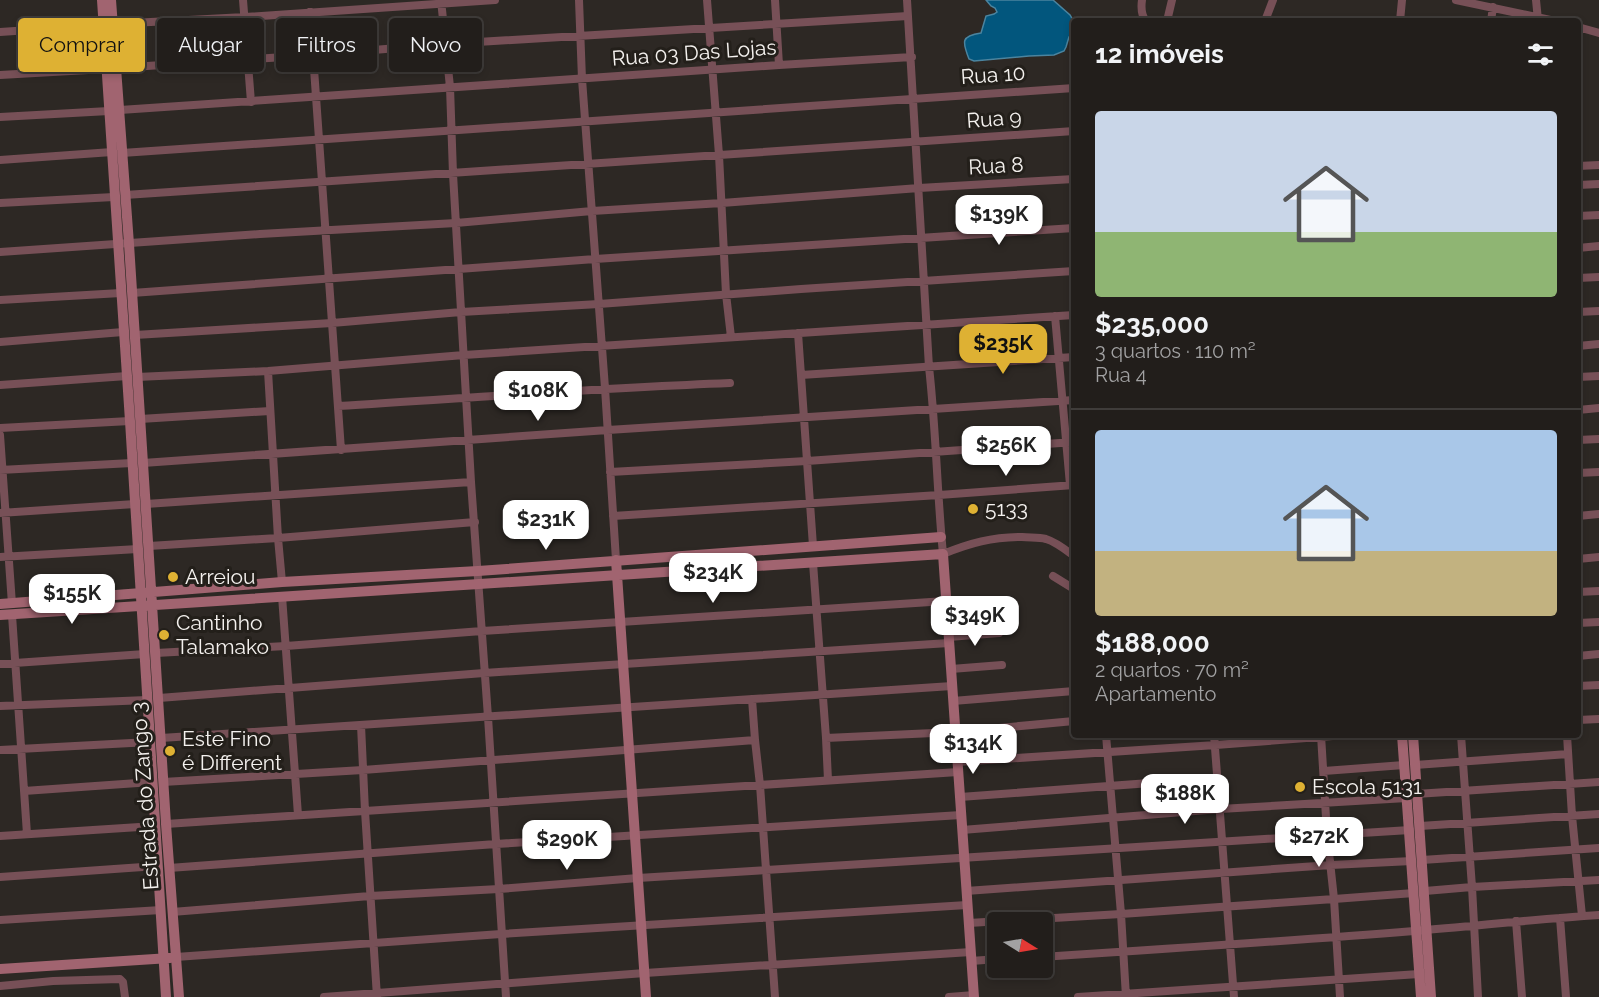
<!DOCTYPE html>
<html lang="pt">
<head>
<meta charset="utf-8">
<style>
  :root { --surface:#221e1b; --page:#2a2724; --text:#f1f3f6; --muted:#a2a2a3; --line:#3f3c3a; --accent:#deb133 }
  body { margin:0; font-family:Raleway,sans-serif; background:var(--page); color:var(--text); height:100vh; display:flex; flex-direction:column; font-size:22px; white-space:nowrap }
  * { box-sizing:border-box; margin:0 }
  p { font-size:20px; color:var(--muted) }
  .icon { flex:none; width:33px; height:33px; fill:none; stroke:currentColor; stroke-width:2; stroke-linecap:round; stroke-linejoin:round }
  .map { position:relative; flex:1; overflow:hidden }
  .panel { position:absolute; left:1071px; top:18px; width:510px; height:720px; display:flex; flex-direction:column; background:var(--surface); border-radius:6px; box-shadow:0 3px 9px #0003,0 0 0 2px var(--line) }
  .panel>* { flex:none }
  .guide { position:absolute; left:18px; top:18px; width:570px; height:54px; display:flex; gap:12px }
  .needle { width:39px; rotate:101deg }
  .fabs { position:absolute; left:987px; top:912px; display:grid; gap:12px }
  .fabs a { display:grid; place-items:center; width:66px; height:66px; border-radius:6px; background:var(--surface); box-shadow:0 3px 9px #0003,0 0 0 2px var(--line); font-size:30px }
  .price { position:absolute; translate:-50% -51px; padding:0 14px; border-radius:12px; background:#fff; color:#222; font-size:20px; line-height:39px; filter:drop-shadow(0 2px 3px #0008) }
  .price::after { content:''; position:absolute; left:50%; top:36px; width:18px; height:14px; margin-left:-9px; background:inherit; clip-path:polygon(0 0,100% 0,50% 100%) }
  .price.on { background:var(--accent); color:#111 }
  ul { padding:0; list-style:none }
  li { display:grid; align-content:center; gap:12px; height:318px; padding:0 24px }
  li+li { border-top:2px solid var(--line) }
  li span { display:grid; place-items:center; height:186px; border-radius:6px; color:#555 }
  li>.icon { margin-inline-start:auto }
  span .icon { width:108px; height:108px; fill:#fffc; stroke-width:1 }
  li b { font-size:26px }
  h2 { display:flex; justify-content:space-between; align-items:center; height:72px; padding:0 24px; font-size:26px }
  .chip { padding:0 21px; border-radius:6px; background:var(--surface); box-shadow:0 3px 9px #0003,0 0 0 2px var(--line); font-size:21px; line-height:54px }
  .chip.on { background:var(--accent); color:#111 }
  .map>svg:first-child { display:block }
</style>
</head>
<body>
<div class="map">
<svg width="1599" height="997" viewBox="0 0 1599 997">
  <rect width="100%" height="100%" fill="#2d2824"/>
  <!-- water -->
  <path fill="#02567d" stroke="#4b849f" stroke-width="1.5" d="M986,0H1053L1070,15L1074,22V33L1069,37L1066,47L1064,51L1054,55L1029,56L974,61L969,59C962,41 961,36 981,33L986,16L994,14L997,12L995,8L991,6Z"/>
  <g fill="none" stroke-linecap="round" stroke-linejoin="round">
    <!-- street -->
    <path stroke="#775057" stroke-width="8" d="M243,0L251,102
      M441,0L450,87L453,174L471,482L488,717L506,997
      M579,0L582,79L605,388L616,560
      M707,0L719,155L726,294L731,337
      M775,0L779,65
      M907,0L929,367C936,429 937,492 943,554C970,543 992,537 1022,537C1030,538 1038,537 1046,539C1056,542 1066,550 1074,556
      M1142,0C1141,7 1141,15 1146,21
      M1456,0L1555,21
      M1536,0L1538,20
      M310,12L341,450
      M1167,21L1172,0
      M1265,21L1273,0
      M1400,21L1402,0
      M1491,21L1493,7
      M113,24L245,17L495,0
      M1578,27L1599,33
      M0,32L103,25
      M117,68L314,55L445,44L908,16
      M0,75L106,69
      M1578,77L1579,28
      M120,110L779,65L912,57
      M0,117L109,111
      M122,153L1074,88
      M0,160L112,152
      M1578,166L1599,165
      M1578,185L1599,184
      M125,195L1074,131
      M0,203L114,197
      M1578,216L1599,215
      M1578,248L1599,246
      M0,252L260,234L456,223L592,211L722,203L919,188L1074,179
      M1578,278L1599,277
      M132,293L595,259L1074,228
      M0,300L121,293
      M1578,312L1599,311
      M1055,316L1070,485
      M798,333L813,546
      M135,335L332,323L461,312L599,304L801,289L1074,271
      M0,342L123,332
      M1578,346L1599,344
      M268,371L278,538L282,582
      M801,375L1074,357
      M137,377L268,371L464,355L1074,315
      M1578,377L1599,376
      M0,385L127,376
      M338,406C469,398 599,388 730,383
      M1578,410L1599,408
      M140,419L270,411
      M0,428L130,421
      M0,435L12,604
      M1578,440L1599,439
      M143,463L608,430L1074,400
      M0,470L132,463
      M610,472L807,461L1074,442
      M1578,473L1599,472
      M146,504L471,482
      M0,513L135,504
      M613,516L939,495L1074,485
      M1578,516L1599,514
      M149,546L278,538L475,522
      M0,557L138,549
      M1578,559L1599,557
      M813,563L826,738L955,732L1074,721
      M1053,576L1074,589
      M1578,592L1599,591
      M282,596L298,815
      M946,605L995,602L1003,604L1012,615
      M12,615L27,834
      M1578,623L1599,622
      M949,637L999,633
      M156,653L286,646L482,631L946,601
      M1578,656L1599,654
      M0,664L145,654
      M951,669L1002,665
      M1578,686L1599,685
      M159,698L484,673L949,643
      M953,701L1074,691
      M0,706L147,700
      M1578,720L1599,719
      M361,725L365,811L377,997
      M1106,735L1121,914L1126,997
      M1214,735L1234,997
      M1321,735L1327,834L1334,899L1414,893
      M1461,735L1472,887L1478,997
      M1567,735L1572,816L1582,916
      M161,738L952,686
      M826,738L828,780
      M755,740L760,785L775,997
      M0,750L150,742
      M957,762L1216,745L1346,735
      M1415,765L1568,754
      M1324,771L1404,765
      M163,782L363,770L755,740L752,699
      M24,791L152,782
      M1416,794L1599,782
      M960,797L1218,778
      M166,824L958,772
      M1420,826L1599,814
      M962,830L1220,809L1407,798
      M0,836L155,826
      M1422,860L1599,848
      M169,868L496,844L961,815
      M0,877L157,866
      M966,891L1331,865L1412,861
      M1425,891L1472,887L1599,880
      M172,912L370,896L499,889L638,878L1410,830
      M1560,918L1566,997
      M0,920L161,910
      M1516,921L1522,997
      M969,923L1121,914L1334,899L1340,997
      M176,957L501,934L967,905
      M1042,957C1166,949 1290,941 1414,931C1476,926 1537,919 1599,915
      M971,961L998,959
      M0,986L53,981L120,979L123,982L125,997
      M324,997L645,973L971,952
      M949,997L974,995
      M1078,997L1419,974"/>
    <!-- secondary -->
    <path stroke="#a16470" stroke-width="10" d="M102,0L130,421L166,997
      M111,0L129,244L166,824L179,997
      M616,560L646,997
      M0,604L282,582L478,571L941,537
      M0,615L943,554L974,997
      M1402,735L1421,997
      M1413,735L1431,997
      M0,969L170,958"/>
  </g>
  <!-- markers -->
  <g fill="#deb133" stroke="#231f1a" stroke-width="2">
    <circle cx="973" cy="509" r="6"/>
    <circle cx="173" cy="577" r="6"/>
    <circle cx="164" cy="635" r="6"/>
    <circle cx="170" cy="751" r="6"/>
    <circle cx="1300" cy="787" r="6"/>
  </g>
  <g text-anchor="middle" stroke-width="6" stroke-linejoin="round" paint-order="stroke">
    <!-- street labels -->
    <g font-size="21" fill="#f4f1ee" stroke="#231f1a">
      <text transform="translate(694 53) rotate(-4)" y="7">Rua 03 Das Lojas</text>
      <text transform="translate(993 75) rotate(-4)" y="7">Rua 10</text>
      <text transform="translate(994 119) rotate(-4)" y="7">Rua 9</text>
      <text transform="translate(996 166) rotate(-3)" y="7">Rua 8</text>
      <text transform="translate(145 796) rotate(-94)" y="7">Estrada do Zango 3</text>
    </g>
    <!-- poi labels -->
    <g font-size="21" fill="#f4f1ee" stroke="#231f1a" text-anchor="start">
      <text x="985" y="516">5133</text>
      <text x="185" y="584">Arreiou</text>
      <text x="176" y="630">Cantinho<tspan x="176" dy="24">Talamako</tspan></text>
      <text x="182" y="746">Este Fino<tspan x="182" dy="24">é Different</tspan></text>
      <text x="1312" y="794">Escola 5131</text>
    </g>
  </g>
</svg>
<div class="fabs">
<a><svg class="needle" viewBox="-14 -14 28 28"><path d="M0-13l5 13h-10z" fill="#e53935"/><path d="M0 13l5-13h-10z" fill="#a2a2a3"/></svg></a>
</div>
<b class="price" style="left:999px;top:246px">$139K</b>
<b class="price on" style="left:1003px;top:375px">$235K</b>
<b class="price" style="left:538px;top:422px">$108K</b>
<b class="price" style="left:1006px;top:477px">$256K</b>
<b class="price" style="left:546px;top:551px">$231K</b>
<b class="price" style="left:713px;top:604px">$234K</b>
<b class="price" style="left:72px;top:625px">$155K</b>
<b class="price" style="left:975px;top:647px">$349K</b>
<b class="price" style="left:973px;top:775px">$134K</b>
<b class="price" style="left:1185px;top:825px">$188K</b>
<b class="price" style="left:1319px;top:868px">$272K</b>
<b class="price" style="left:567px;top:871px">$290K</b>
<div class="guide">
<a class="chip on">Comprar</a>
<a class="chip">Alugar</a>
<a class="chip">Filtros</a>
<a class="chip">Novo</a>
</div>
<section class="panel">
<h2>12 imóveis<svg class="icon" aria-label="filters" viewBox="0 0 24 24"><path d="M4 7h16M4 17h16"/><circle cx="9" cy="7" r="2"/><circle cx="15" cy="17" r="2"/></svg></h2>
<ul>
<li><span style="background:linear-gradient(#c9d6e8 65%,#8fb573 0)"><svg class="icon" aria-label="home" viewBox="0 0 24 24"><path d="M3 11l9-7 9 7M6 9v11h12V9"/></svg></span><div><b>$235,000</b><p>3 quartos · 110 m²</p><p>Rua 4</p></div></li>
<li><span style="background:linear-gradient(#a9c7e8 65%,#c2b280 0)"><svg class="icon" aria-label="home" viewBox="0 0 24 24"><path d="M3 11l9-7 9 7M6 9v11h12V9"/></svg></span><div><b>$188,000</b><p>2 quartos · 70 m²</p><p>Apartamento</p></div></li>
</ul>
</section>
</div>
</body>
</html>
